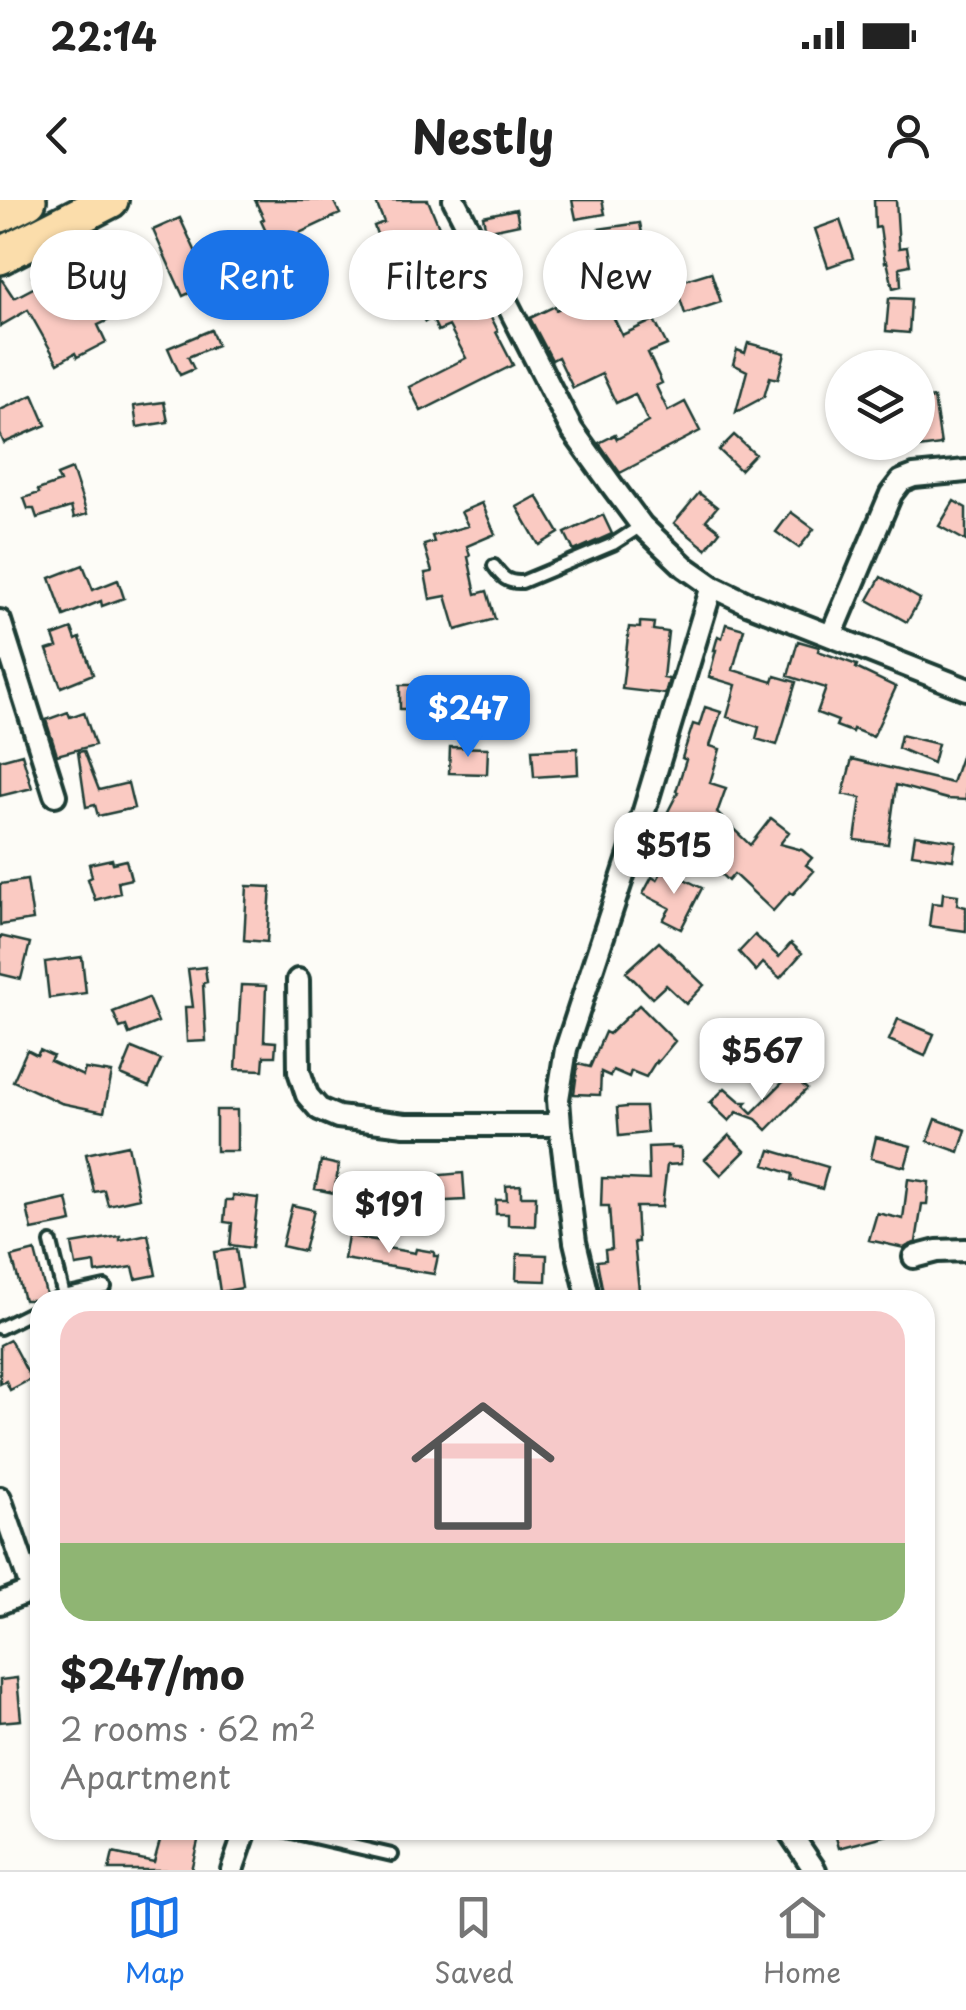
<!DOCTYPE html>
<html lang="en">
<head>
<meta charset="utf-8">
<style>
  :root { --surface:#fff; --page:#f2f2f2; --text:#222; --muted:#767676; --line:#e0e0e0; --accent:#1a73e8 }
  body { margin:0; font-family:"Playpen Sans",sans-serif; background:var(--page); color:var(--text); height:100vh; display:flex; flex-direction:column; font-size:38px; white-space:nowrap }
  * { box-sizing:border-box; margin:0 }
  p { font-size:32px; color:var(--muted) }
  .icon { flex:none; width:55px; height:55px; fill:none; stroke:currentColor; stroke-width:2; stroke-linecap:round; stroke-linejoin:round }
  .map { position:relative; flex:1; overflow:hidden }
  .drawer { position:absolute; left:30px; top:1090px; width:905px; height:550px; display:flex; flex-direction:column; background:var(--surface); border-radius:30px; box-shadow:0 2px 8px #0004 }
  .drawer>* { flex:none }
  .hud { position:absolute; left:30px; top:30px; width:908px; height:90px; display:flex; gap:20px }
  .buttons { position:absolute; left:825px; top:150px; display:grid; gap:20px }
  .buttons a { display:grid; place-items:center; width:110px; height:110px; border-radius:50%; background:var(--surface); box-shadow:0 2px 8px #0004; font-size:50px }
  .price { position:absolute; translate:-50% -85px; padding:0 22px; border-radius:20px; background:#fff; color:#222; font-size:32px; line-height:65px; filter:drop-shadow(0 2px 5px #0008) }
  .price::after { content:''; position:absolute; left:50%; top:60px; width:30px; height:22px; margin-left:-15px; background:inherit; clip-path:polygon(0 0,100% 0,50% 100%) }
  .price.selected { background:var(--accent); color:#fff }
  ul { padding:0; list-style:none }
  li { display:grid; align-content:center; gap:20px; height:530px; padding:0 30px }
  li+li { border-top:2px solid var(--line) }
  li span { display:grid; place-items:center; height:310px; border-radius:30px; color:#555 }
  li>.icon { margin-inline-start:auto }
  span .icon { width:180px; height:180px; fill:#fffc; stroke-width:1 }
  li b { font-size:42px }
  .tag { padding:0 35px; border-radius:45px; background:var(--surface); box-shadow:0 2px 8px #0004; font-size:35px; line-height:90px }
  .tag.selected { background:var(--accent); color:#fff }
  .status { display:flex; justify-content:space-between; align-items:center; height:70px; padding:0 50px; background:var(--surface); direction:ltr }
  .status svg { height:28px; fill:currentColor }
  header { display:flex; justify-content:space-between; align-items:center; height:130px; padding:0 30px; background:var(--surface); font-size:45px; font-weight:700 }
  .menu { display:flex; justify-content:space-around; align-items:center; height:140px; border-top:2px solid var(--line); background:var(--surface); font-size:28px; color:var(--muted) }
  .menu a { display:grid; justify-items:center; gap:5px }
  .menu .selected { color:var(--accent) }
  .map>svg:first-child { display:block }
</style>
</head>
<body>
<div class="status"><b>22:14</b><svg viewBox="0 0 49 12"><path d="M0 12V9h3v3zM5 12V6h3v6zM10 12V3h3v9zM15 12V0h3v12zM26 1h20v11H26zM47 4h2v5h-2z"/></svg></div>
<header><svg class="icon" aria-label="back" viewBox="0 0 24 24"><path d="M15 5l-7 7 7 7"/></svg>Nestly<svg class="icon" aria-label="person" viewBox="0 0 24 24"><circle cx="12" cy="8" r="4"/><path d="M4 21q1-7 8-7t8 7"/></svg></header>
<div class="map">
<svg width="966" height="1670" viewBox="0 0 966 1670">
  <rect width="100%" height="100%" fill="#fdfcf7"/>
  <filter id="ink" filterUnits="userSpaceOnUse"><feTurbulence type="fractalNoise" baseFrequency=".01" numOctaves="2"/><feDisplacementMap in="SourceGraphic" scale="20" xChannelSelector="R" yChannelSelector="G"/><feConvolveMatrix kernelMatrix="1 2 1 2 8 2 1 2 1" color-interpolation-filters="sRGB"/></filter>
  <g filter="url(#ink)">
    <!-- building -->
    <path fill="#facac2" stroke="#1f3d34" stroke-width="2.5" d="M255,0H333L340,14L297,34L317,80L304,86L288,52L272,60L262,40L268,36L261,21L264,19Z
      M375,0H428L442,34L383,59L374,39L378,37L374,26L384,22Z
      M572,0H602L605,14L576,19Z
      M874,0H896L899,48L907,47L910,65L900,67L901,86L893,88L887,61L885,62L880,27L875,28Z
      M516,9L519,24L486,31L483,16Z
      M180,18L200,61L204,59L215,81L183,96L153,30Z
      M840,20L853,58L828,67L815,29Z
      M640,23L645,48L604,57L598,29Z
      M102,33L109,46L121,40L136,71L127,75L141,105L98,125L106,142L77,157L75,153L58,163L28,110L0,126V77L14,98L37,86L32,76L64,59L61,53Z
      M711,72L721,102L685,114L675,83Z
      M472,85L485,113L488,111L498,131L496,132L513,165L421,211L409,187L466,158L449,126L438,131L432,118L425,122L416,106L431,98L435,104Z
      M889,98L911,99L909,133L886,131Z
      M593,100L596,107L606,102L622,135L654,120L667,145L648,153L662,183L656,186L668,211L685,202L700,231L620,273L599,243L615,235L617,239L648,222L635,194L616,203L602,174L573,188L558,157L552,160L530,118L555,106L556,110L573,102L576,108Z
      M211,130L217,145L188,157L194,169L180,175L168,148Z
      M748,143L785,153L778,179L770,177L764,197L736,212L747,171L733,164L737,150L745,153Z
      M33,195L46,225L4,243L0,234V210Z
      M934,198L941,245L918,248V201Z
      M164,202L168,222L137,227L134,206Z
      M734,235L755,254L740,270L719,250Z
      M72,269L87,314L74,318L71,307L37,318L34,309H28L24,298L39,293L38,290L60,282L57,275Z
      M699,293L717,307L706,320L720,331L706,349L674,323Z
      M537,296L559,333L539,345L517,307Z
      M954,301L966,308V341L939,326Z
      M482,303L495,334L467,346L470,356L468,357L476,394L487,391L495,419L456,430L446,396L430,399L425,373L432,372L424,345L434,342L432,336L468,326L461,312Z
      M791,312L814,329L799,348L776,332Z
      M603,315L612,334L574,351L565,333Z
      M83,365L93,390L118,380L124,398L102,406L101,401L64,416L50,378Z
      M881,377L920,399L907,422L868,400Z
      M640,422L654,423L653,430L668,432L663,478L669,479L665,494L622,489L629,427L640,428Z
      M726,424L744,429L733,470L773,482L775,476L796,482L777,545L756,539L759,527L727,517L736,485L709,477L716,450H714L718,436L722,438Z
      M72,429L76,440L80,438L93,474L61,487L47,450L57,447L53,436Z
      M798,441L819,447L818,451L857,465L856,468L896,487L873,537L853,529L852,532L836,526L838,521L817,513L826,488L788,476Z
      M400,485H445V509H400Z
      M705,507L721,512L710,546L720,549L710,583L726,588L717,613L750,645L771,618L789,632L780,644L802,650L812,658L806,665L814,671L793,694L790,692L773,711L734,674L728,681L679,634L661,625L678,592L676,591L686,560L682,558L693,524L699,526Z
      M68,512L70,517L84,512L95,545L57,555L46,520Z
      M901,535L938,544L933,563L898,548Z
      M450,547L488,548L487,574L449,573Z
      M577,548L578,574L534,577L532,550Z
      M964,548L966,549V600L947,599L896,585L888,644L855,640L861,598L843,594L852,559L952,583Z
      M84,551L99,590L128,583L134,608L98,616L95,605L86,607L78,552Z
      M22,554L32,588L0,596V560Z
      M915,635L956,641L953,660L912,654Z
      M112,659L113,663L126,660L131,679L118,682L120,693L95,700L88,679L92,677L89,664Z
      M662,671L672,676L674,674L702,688L681,729L663,720L670,708L643,694L652,677L657,680Z
      M27,680L33,720L0,725V684Z
      M247,686L271,687L267,742L244,740Z
      M943,693L958,695L957,705L966,707V731L929,726L932,703L942,704Z
      M755,735L779,757L791,743L802,753L780,778L763,763L756,771L739,752Z
      M0,736L30,743L21,779L0,774Z
      M659,742L704,785L686,804L666,785L652,798L626,772Z
      M82,757L86,793L49,798L45,762Z
      M205,767L207,782L203,783L206,841L187,842L185,807H193L188,769Z
      M241,785L266,786L264,841L276,842L275,856H264L263,870L236,869Z
      M148,798L158,822L129,834L126,826L120,828L113,812Z
      M639,805L675,841L657,863L656,861L646,877L631,871L629,877L613,870L610,876L601,872L600,895L574,894L578,864L590,867L605,832L609,834Z
      M898,819L934,834L925,856L889,840Z
      M132,848L161,860L149,887L121,875Z
      M27,850L37,855L40,850L53,856L50,861L83,876L85,869L112,873L104,912L61,903L13,881Z
      M791,874L807,889L767,930L756,919L737,912L729,921L710,903H714L711,902L725,888L741,902H747L744,905L752,913Z
      M627,907H645L647,933L619,936L617,908Z
      M216,910H237V951H216Z
      M936,919L966,930L959,952L928,941Z
      M729,935L745,951L721,975L705,959Z
      M876,937L911,946L905,967L871,958Z
      M128,945L139,998L108,1005L104,990L94,992L86,954Z
      M671,946V948H681V964L667,965L662,1007H636L638,1042H634L640,1100H608V1098H604L597,1061L606,1060L605,1050L612,1049L609,1006H601L602,978L649,980L648,947Z
      M770,950L828,967L822,989L791,980L792,974L765,965Z
      M321,961L339,965L334,993L315,989Z
      M463,973L465,1000L409,1003V978Z
      M908,979L929,982L927,1004H922L916,1042L904,1048L869,1040L877,1013L903,1019Z
      M521,985V996H536L535,1026L508,1025V1014H496V1000H507L506,986Z
      M233,995L258,998L252,1048L230,1045L232,1023L224,1022L226,1000H233Z
      M67,999L72,1022L32,1030L27,1008Z
      M292,1005L314,1010L304,1051L282,1046Z
      M148,1034L156,1075L136,1079L133,1067L96,1073L95,1063L76,1066L72,1044L120,1036V1040Z
      M348,1036L388,1042L387,1048L415,1053L416,1049L434,1052V1056H438L434,1074L344,1059Z
      M236,1049L242,1088L220,1092L214,1052Z
      M35,1051L47,1098L46,1100H24L12,1057Z
      M517,1054L547,1055L546,1081L516,1080Z
      M10,1140L31,1179L10,1190L6,1181L0,1184V1145Z
      M17,1478L21,1520L0,1522V1480Z
      M163,1630H198L197,1635L199,1637L191,1670H109L113,1653L154,1662Z
      M834,1630H888V1635L839,1648Z"/>
    <g fill="none" stroke-linecap="round" stroke-linejoin="round">
      <!-- service casing -->
      <g stroke="#1f3d34" stroke-width="18">
        <path id="service" d="M494,366C502,377 507,383 522,382L613,344L641,326
          M51,1043L64,1096
          M55,1100L64,1096L105,1087
          M0,1128L40,1108
          M283,1630L392,1655"/>
      </g>
      <!-- minor casing -->
      <g stroke="#1f3d34" stroke-width="28">
        <path id="minor" d="M454,0L572,230L613,287L642,326L685,367L712,386L747,403L966,489
          M0,421L55,595
          M831,436L891,294L901,281L914,276L966,271
          M298,780L299,871L307,895L319,909L338,917L405,925H560
          M914,1057L937,1051L966,1050
          M589,1100L575,1042L560,925L558,899L566,849L641,621L712,386
          M0,1298L32,1390
          M0,1403L40,1387
          M788,1630L815,1670
          M232,1670L246,1630"/>
      </g>
      <!-- trunk casing -->
      <g stroke="#1f3d34" stroke-width="42">
        <path id="trunk" d="M0,14L28,0
          M0,56L110,0"/>
      </g>
      <!-- service -->
      <use href="#service" stroke="#fdfcf7" stroke-width="10"/>
      <!-- minor -->
      <use href="#minor" stroke="#fdfcf7" stroke-width="20"/>
      <!-- trunk -->
      <use href="#trunk" stroke="#fbddab" stroke-width="35"/>
    </g>
  </g>
</svg>
<div class="buttons">
<a><svg class="icon" aria-label="layers" viewBox="0 0 24 24"><path d="M12 4l9 5-9 5-9-5zM3 14l9 5 9-5"/></svg></a>
</div>
<b class="price selected" style="left:468px;top:560px">$247</b>
<b class="price" style="left:674px;top:697px">$515</b>
<b class="price" style="left:762px;top:903px">$567</b>
<b class="price" style="left:389px;top:1056px">$191</b>
<div class="hud">
<a class="tag">Buy</a>
<a class="tag selected">Rent</a>
<a class="tag">Filters</a>
<a class="tag">New</a>
</div>
<section class="drawer">
<ul>
<li><span style="background:linear-gradient(#f6c9c9 75%,#8fb573 0)"><svg class="icon" aria-label="home" viewBox="0 0 24 24"><path d="M3 11l9-7 9 7M6 9v11h12V9"/></svg></span><div><b>$247/mo</b><p>2 rooms · 62 m²</p><p>Apartment</p></div></li>
</ul>
</section>
</div>
<nav class="menu">
<a class="selected"><svg class="icon" aria-label="map" viewBox="0 0 24 24"><path d="M3 6l6-2 6 2 6-2v14l-6 2-6-2-6 2zM9 4v14M15 6v14"/></svg>Map</a>
<a><svg class="icon" aria-label="saved" viewBox="0 0 24 24"><path d="M7 4h10v16l-5-4-5 4z"/></svg>Saved</a>
<a><svg class="icon" aria-label="home" viewBox="0 0 24 24"><path d="M3 11l9-7 9 7M6 9v11h12V9"/></svg>Home</a>
</nav>
</body>
</html>
